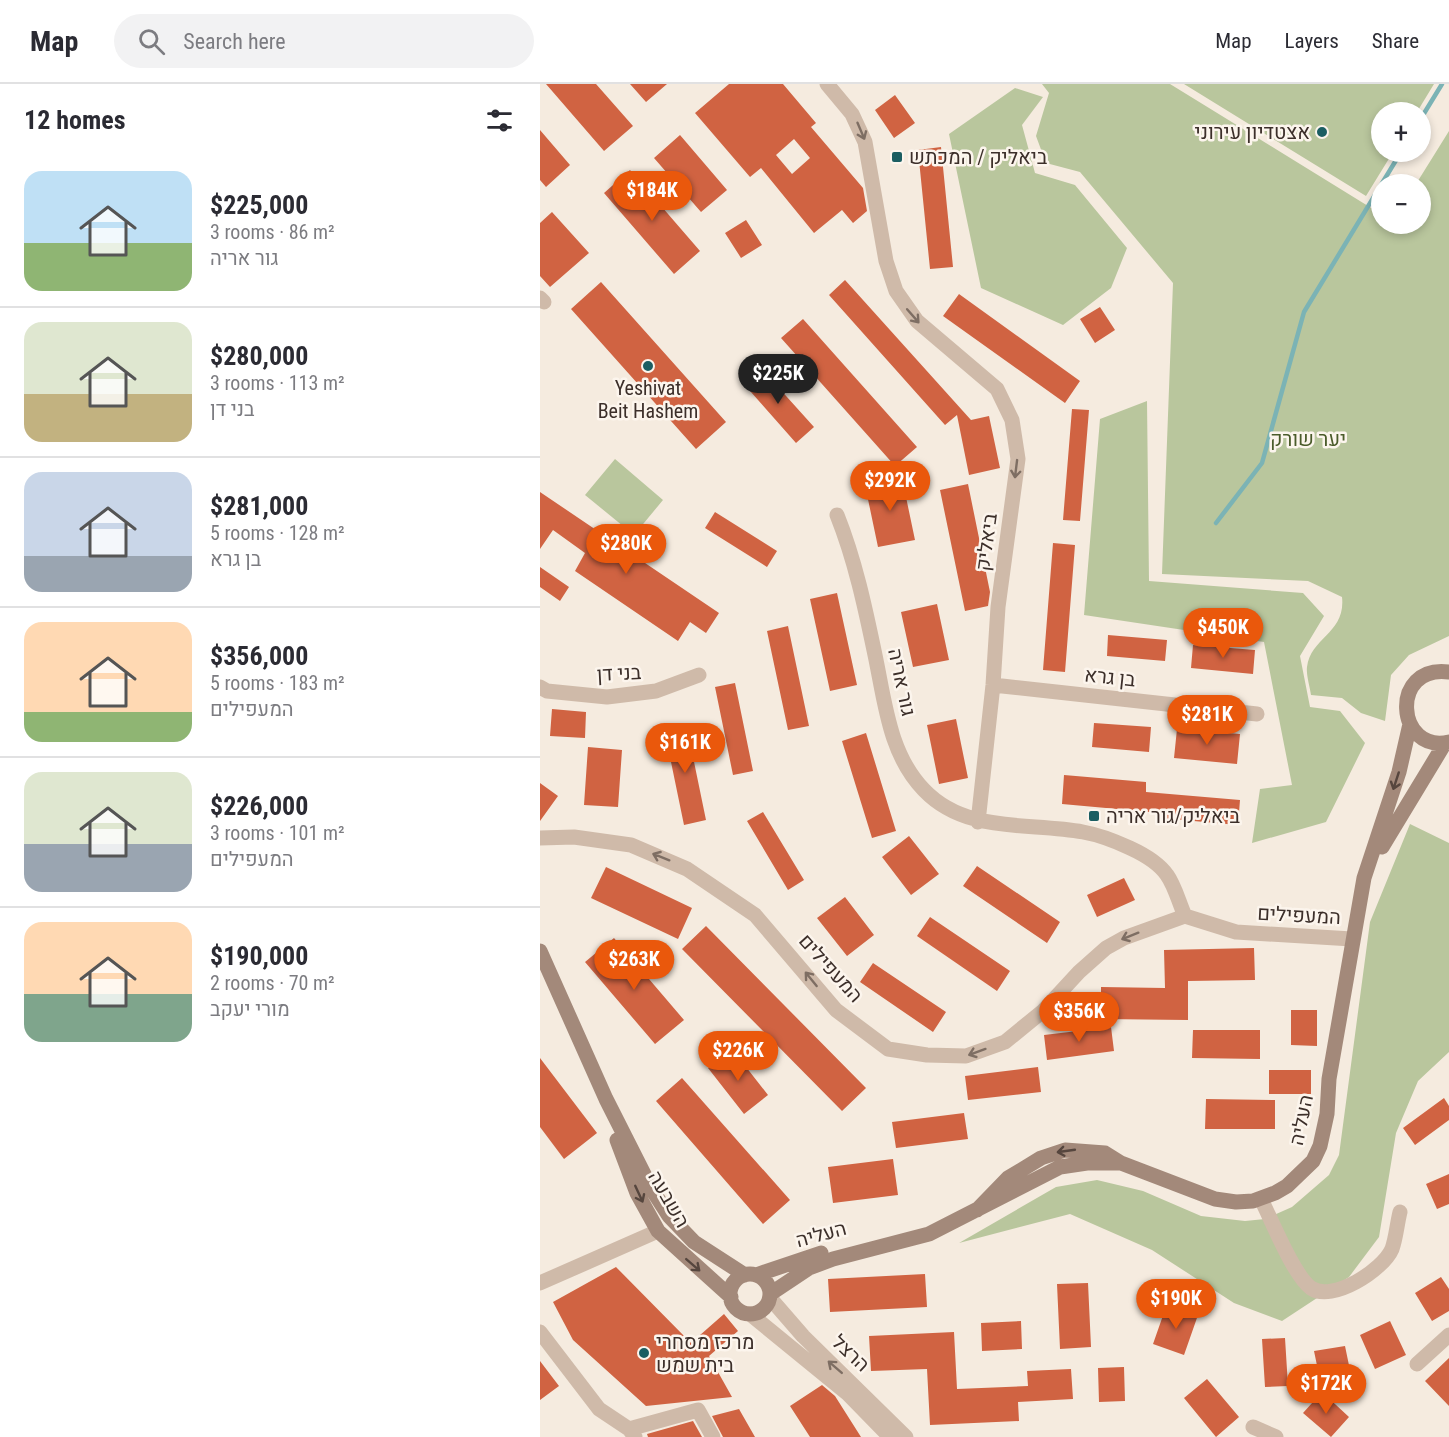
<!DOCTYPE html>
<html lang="en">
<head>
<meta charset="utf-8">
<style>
  :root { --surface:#fff; --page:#f2f2f3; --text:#2b2b33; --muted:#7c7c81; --line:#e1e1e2; --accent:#ea580c }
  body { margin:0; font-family:"Roboto Condensed",Heebo,sans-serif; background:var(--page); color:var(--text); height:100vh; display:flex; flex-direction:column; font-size:22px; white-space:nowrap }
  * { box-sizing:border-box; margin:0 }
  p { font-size:20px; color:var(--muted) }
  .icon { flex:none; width:33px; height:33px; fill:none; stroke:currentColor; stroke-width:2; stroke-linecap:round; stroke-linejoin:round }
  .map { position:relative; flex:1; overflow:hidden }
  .sheet { display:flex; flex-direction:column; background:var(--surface); width:540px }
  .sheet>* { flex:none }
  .buttons { position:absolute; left:831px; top:18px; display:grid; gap:12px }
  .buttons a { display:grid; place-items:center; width:60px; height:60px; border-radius:50%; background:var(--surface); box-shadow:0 3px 9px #0003; font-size:30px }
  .price { position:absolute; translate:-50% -51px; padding:0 14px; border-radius:21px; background:var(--accent); color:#fff; font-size:20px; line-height:39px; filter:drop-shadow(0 2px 3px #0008) }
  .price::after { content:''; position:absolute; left:50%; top:36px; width:18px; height:14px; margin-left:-9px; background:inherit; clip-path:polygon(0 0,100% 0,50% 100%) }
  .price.selected { background:#222; color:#fff }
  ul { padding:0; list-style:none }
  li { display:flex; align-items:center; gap:18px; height:150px; padding:0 24px }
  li+li { border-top:2px solid var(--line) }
  li span { display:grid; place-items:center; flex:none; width:168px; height:120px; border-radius:18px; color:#555 }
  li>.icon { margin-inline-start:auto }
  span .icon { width:72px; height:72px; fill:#fffc; stroke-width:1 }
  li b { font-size:26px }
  h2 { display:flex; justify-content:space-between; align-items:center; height:72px; padding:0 24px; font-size:26px }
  header { display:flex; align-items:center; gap:36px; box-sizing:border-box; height:84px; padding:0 30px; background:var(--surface); border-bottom:2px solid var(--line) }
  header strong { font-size:28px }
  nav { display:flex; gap:33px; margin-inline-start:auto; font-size:21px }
  .search { width:420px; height:54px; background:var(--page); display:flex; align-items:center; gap:15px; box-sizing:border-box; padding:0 21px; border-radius:33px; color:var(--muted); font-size:22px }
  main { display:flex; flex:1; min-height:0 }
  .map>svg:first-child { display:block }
</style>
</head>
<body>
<header>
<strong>Map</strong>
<div class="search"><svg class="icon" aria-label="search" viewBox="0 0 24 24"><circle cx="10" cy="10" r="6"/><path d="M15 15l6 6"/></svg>Search here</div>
<nav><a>Map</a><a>Layers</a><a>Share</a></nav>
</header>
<main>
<section class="sheet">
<h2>12 homes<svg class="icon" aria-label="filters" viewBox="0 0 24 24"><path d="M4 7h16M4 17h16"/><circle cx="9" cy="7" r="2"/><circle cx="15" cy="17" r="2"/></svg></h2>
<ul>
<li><span style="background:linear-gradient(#bfe0f5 60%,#8fb573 0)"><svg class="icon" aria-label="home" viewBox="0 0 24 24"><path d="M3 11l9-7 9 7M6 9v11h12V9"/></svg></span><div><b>$225,000</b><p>3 rooms · 86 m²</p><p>גור אריה</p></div></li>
<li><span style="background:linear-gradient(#dfe7d0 60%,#c2b280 0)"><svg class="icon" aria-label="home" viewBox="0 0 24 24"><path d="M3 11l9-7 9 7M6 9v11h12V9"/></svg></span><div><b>$280,000</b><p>3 rooms · 113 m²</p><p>בני דן</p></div></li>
<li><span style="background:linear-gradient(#c9d6e8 70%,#9aa5b1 0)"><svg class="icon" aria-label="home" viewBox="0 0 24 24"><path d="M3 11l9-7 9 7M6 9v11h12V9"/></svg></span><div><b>$281,000</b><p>5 rooms · 128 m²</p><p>בן גרא</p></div></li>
<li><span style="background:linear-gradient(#ffd9b3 75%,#8fb573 0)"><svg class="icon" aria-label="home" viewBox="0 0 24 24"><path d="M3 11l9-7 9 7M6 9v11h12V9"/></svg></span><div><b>$356,000</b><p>5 rooms · 183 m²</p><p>המעפילים</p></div></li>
<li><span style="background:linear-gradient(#dfe7d0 60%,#9aa5b1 0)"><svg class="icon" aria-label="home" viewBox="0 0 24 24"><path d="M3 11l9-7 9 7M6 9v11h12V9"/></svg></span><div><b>$226,000</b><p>3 rooms · 101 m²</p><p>המעפילים</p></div></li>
<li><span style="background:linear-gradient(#ffd9b3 60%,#7fa58c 0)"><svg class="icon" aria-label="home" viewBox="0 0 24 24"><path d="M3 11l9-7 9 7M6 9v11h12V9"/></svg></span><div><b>$190,000</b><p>2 rooms · 70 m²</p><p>מורי יעקב</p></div></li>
</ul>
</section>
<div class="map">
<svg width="909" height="1353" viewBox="0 0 909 1353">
  <rect width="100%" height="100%" fill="#f5ebdf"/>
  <!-- green -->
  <path fill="#b9c69d" d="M502,0H630L841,130L842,140H880V100H876L909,47V552L869,571L851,591L845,637L821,629L802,614L771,611C770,603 766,591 767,583C771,553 806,549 802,513L768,497L622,490L633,199L540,88L506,79L496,52L509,9Z
    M644,0H894L877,28H842V68H853L826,112Z
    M475,4L503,13L482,41L495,89L535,101L587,164L571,204L523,241L441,204L409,50Z
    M607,317L609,497L763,509L784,532L760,572L770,623L800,627L825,659L786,738L712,759L720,705L752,701L724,558L544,531L560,335Z
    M75,375L123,416L94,451L45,411Z
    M870,740L909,759V968L878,997L856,1049L839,1153L809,1193L742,1237L694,1219L612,1166L530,1130L419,1159L516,1103L557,1096L603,1107L661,1132L705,1137L725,1135L752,1123L789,1091L799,1071L830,838Z"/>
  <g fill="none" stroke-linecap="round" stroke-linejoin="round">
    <!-- stream -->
    <path stroke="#7bb3b5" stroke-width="4.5" d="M880,36L902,0
      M676,439L722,379L764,228L861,68"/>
  </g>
  <!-- building -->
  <path fill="#d06342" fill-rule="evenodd" d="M6,0H56L93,42L64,67Z
    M90,0H127L106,18Z
    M189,0H243L276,39L271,43L323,104L327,127L313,139L302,126L274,149L221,84L210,93L155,29ZM254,55L270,74L252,90L236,71Z
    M355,11L375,39L354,54L335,26Z
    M0,46L30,81L6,103L0,96Z
    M140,51L187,106L161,128L114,74Z
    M401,63L413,183L390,185L378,66Z
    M90,86L160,167L134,190L64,109Z
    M12,128L49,169L10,203L0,192V139Z
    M206,136L222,161L201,174L185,149Z
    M305,196L431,336L449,332L460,384L429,391L417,331L405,341L289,211Z
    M61,198L186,338L156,365L31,225Z
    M419,210L540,297L525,319L403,232Z
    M560,223L575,246L555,259L540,235Z
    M263,235L377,363L355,382L241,254Z
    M220,283L274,343L256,359L203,299Z
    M532,325L549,326L540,437L523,436Z
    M362,394L375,456L338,463L325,401Z
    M428,400L450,508L448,522L425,527L400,406Z
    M0,408L179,529L166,549L150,538L138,557L35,487L45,469L13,446L0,465Z
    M175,428L237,467L227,483L165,444Z
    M513,459L535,461L525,588L503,586Z
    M0,483L29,503L20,517L0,503Z
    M297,509L317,601L290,607L270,515Z
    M397,520L409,576L373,583L361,528Z
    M248,542L269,642L248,646L227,547Z
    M568,551L627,556L625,577L567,572Z
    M653,561L715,566L713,590L651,584Z
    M195,599L213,687L193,691L175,603Z
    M12,625L46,628L45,654L10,652Z
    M416,635L428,694L399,700L387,641Z
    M146,639L166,736L144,741L124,644Z
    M554,639L611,643L609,668L552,663Z
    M637,645L700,650L697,680L634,674Z
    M326,649L356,747L332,754L302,657Z
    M48,663L82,666L78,723L44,721Z
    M524,691L606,698V708L700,716L698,741L620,734L621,729L522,720Z
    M0,699L18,712L0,737Z
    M223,728L264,796L248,806L207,737Z
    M369,752L399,790L371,811L342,773Z
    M437,782L520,838L507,859L423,802Z
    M66,783L152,824L138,855L51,814Z
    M584,794L595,816L557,833L547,811Z
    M305,813L334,851L307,872L277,834Z
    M390,833L470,887L457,907L377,852Z
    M166,842L326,1004L302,1027L142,865Z
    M74,854L144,936L115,960L45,878Z
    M714,864L715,896L648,897V936L561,935V903L625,904L624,866Z
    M333,879L406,928L393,948L320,898Z
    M751,926H777V962L751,961Z
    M571,943L574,967L507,976L504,951Z
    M653,946H720V975L652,974Z
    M192,965L228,1011L204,1030L168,984Z
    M0,974L57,1049L24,1075L0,1043Z
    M498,983L501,1008L428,1016L425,992Z
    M729,986H771V1010H729Z
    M142,994L250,1116L223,1140L116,1017Z
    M904,1014L909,1022V1036L875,1061L863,1044Z
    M666,1015L735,1016V1045H665Z
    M424,1029L428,1055L356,1064L352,1038Z
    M353,1075L358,1111L293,1119L288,1083Z
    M909,1090V1120L897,1125L886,1100Z
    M76,1183L151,1259L184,1230L198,1247L169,1272L192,1313L106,1322L33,1256L13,1218Z
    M385,1190L387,1223L290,1228L288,1195Z
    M901,1193L909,1205V1227L892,1237L875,1209Z
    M548,1199L551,1263L520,1265L517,1200Z
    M627,1220L658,1231L644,1271L613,1260Z
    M481,1237L482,1265L442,1267L441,1239Z
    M850,1237L866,1271L835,1285L820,1251Z
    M414,1248L417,1305L488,1302L487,1287L531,1285L533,1315L478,1318L479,1337L390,1341L387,1285L331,1287L329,1252Z
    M745,1254L748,1302L725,1303L722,1255Z
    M805,1262L811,1291L780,1296L774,1267Z
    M909,1274V1322L885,1297Z
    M0,1277L19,1302L0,1316Z
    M584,1283L585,1317L559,1318L558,1284Z
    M667,1295L699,1333L676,1353L644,1314Z
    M282,1301L295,1312L321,1353H270L250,1322Z
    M782,1308L809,1333L791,1353L763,1329Z
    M199,1325L215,1353H183L172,1332Z
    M153,1337L162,1353H108L107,1350Z"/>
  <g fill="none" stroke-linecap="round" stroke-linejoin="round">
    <!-- minor -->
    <path stroke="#cfbaa9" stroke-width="15" d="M287,0L312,30L325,58L346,177L356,207L377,237L457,305L472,336L478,375L458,523L453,601L438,738
      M0,214L4,218
      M297,431C315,476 325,523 335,571C345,618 349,670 384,706C426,750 489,738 543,748C560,751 575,757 590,764C603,770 618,778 627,791C635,802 639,819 645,832
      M453,601L717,630
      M0,603L7,607L67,613L116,607L159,591
      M0,754L34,753L91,761L147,785L215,831L296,926L348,965L387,971L426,972L465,958L503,927L539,888L566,864L584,854L645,832L696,848L812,855
      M721,1115C731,1135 754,1192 771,1204C792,1219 843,1186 852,1165C856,1154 857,1140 860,1128
      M0,1248L59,1325L89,1345L95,1353
      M877,1280L909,1251
      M713,1343L736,1353
      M89,1345L158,1326L173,1353"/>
    <!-- tertiary -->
    <path stroke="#cfbaa9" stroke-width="15" d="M0,1199L118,1147
      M230,1214L263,1252L366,1353
      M210,1230L308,1310L350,1353"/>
    <!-- secondary -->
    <path stroke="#a3897a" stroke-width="15" d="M909,588C849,580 856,670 909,658
      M842,763L905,659
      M0,867L66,1015L111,1104L129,1132L154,1158L205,1191
      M77,1056L97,1109L118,1147L191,1213
      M437,1126L468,1094L501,1074L525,1066L565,1069L581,1079L675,1115L696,1118L713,1117L735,1109L747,1102L773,1077L780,1062L787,1030L789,995L824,794L859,688L870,640
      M190 1210a20 20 0 1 1 40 0a20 20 0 1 1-40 0Z
      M216,1191L281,1169
      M230,1210L269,1184L293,1175L389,1150L520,1083L547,1079H579"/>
  </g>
  <!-- one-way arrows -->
  <defs><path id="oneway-shaft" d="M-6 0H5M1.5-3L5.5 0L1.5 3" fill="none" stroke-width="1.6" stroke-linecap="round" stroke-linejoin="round" transform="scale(1.5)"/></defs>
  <g stroke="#7e6e63">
    <use href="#oneway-shaft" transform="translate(321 47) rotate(67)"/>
    <use href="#oneway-shaft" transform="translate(373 232) rotate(49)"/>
    <use href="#oneway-shaft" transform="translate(476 385) rotate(97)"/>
    <use href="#oneway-shaft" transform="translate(121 773) rotate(-158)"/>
    <use href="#oneway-shaft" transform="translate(590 852) rotate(158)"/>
    <use href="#oneway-shaft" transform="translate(271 895) rotate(-129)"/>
    <use href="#oneway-shaft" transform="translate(437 968) rotate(160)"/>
    <use href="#oneway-shaft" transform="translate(295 1283) rotate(-139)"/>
  </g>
  <g stroke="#56463e">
    <use href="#oneway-shaft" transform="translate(856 697) rotate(108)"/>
    <use href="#oneway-shaft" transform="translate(526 1067) rotate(172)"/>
    <use href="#oneway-shaft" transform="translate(99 1110) rotate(65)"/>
    <use href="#oneway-shaft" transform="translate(153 1181) rotate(41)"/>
  </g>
  <!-- markers -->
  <g fill="#1b5e62" stroke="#fcf5ed" stroke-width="2">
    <circle cx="782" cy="48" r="6"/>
    <rect x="351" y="67" width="12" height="12" rx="3"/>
    <circle cx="108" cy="282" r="6"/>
    <rect x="548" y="726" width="12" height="12" rx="3"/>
    <circle cx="104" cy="1269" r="6"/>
  </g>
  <g text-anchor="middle" stroke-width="5" stroke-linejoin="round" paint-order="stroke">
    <!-- poi labels -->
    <g font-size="20" fill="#3c2f2a" stroke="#fcf5ed" text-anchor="start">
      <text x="770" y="55" text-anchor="end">אצטדיון עירוני</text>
      <text x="369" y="80">ביאליק / המכתש</text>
      <text x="108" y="311" text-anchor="middle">Yeshivat<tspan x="108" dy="23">Beit Hashem</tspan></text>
      <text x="566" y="739">ביאליק/גור אריה</text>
      <text x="116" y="1265">מרכז מסחרי<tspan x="116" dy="23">בית שמש</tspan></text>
    </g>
    <!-- park labels -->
    <g font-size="20" fill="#4b5c2b" stroke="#fcf5ed">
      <text x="768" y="362">יער שורק</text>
    </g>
    <!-- street labels -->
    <g font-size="20" fill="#3c2f2a" stroke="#fcf5ed">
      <text transform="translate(446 458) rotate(-82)" y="7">ביאליק</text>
      <text transform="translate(79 589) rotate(-3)" y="7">בני דן</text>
      <text transform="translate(570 593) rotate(6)" y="7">בן גרא</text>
      <text transform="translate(362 598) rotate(78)" y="7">גור אריה</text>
      <text transform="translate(759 831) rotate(3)" y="7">המעפילים</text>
      <text transform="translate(291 884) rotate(48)" y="7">המעפילים</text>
      <text transform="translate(761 1036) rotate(-78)" y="7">העליה</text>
      <text transform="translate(129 1115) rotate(60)" y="7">השבעה</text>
      <text transform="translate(281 1150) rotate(-15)" y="7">העליה</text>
      <text transform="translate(311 1269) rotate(43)" y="7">הרצל</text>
    </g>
  </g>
</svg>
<div class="buttons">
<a>+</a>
<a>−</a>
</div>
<b class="price" style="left:112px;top:138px">$184K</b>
<b class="price selected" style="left:238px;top:321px">$225K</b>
<b class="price" style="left:350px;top:428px">$292K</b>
<b class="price" style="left:86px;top:491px">$280K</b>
<b class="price" style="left:683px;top:575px">$450K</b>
<b class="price" style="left:667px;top:662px">$281K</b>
<b class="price" style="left:145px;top:690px">$161K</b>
<b class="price" style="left:94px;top:907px">$263K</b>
<b class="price" style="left:539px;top:959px">$356K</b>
<b class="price" style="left:198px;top:998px">$226K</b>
<b class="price" style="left:636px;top:1246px">$190K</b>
<b class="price" style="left:786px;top:1331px">$172K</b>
</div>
</main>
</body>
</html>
